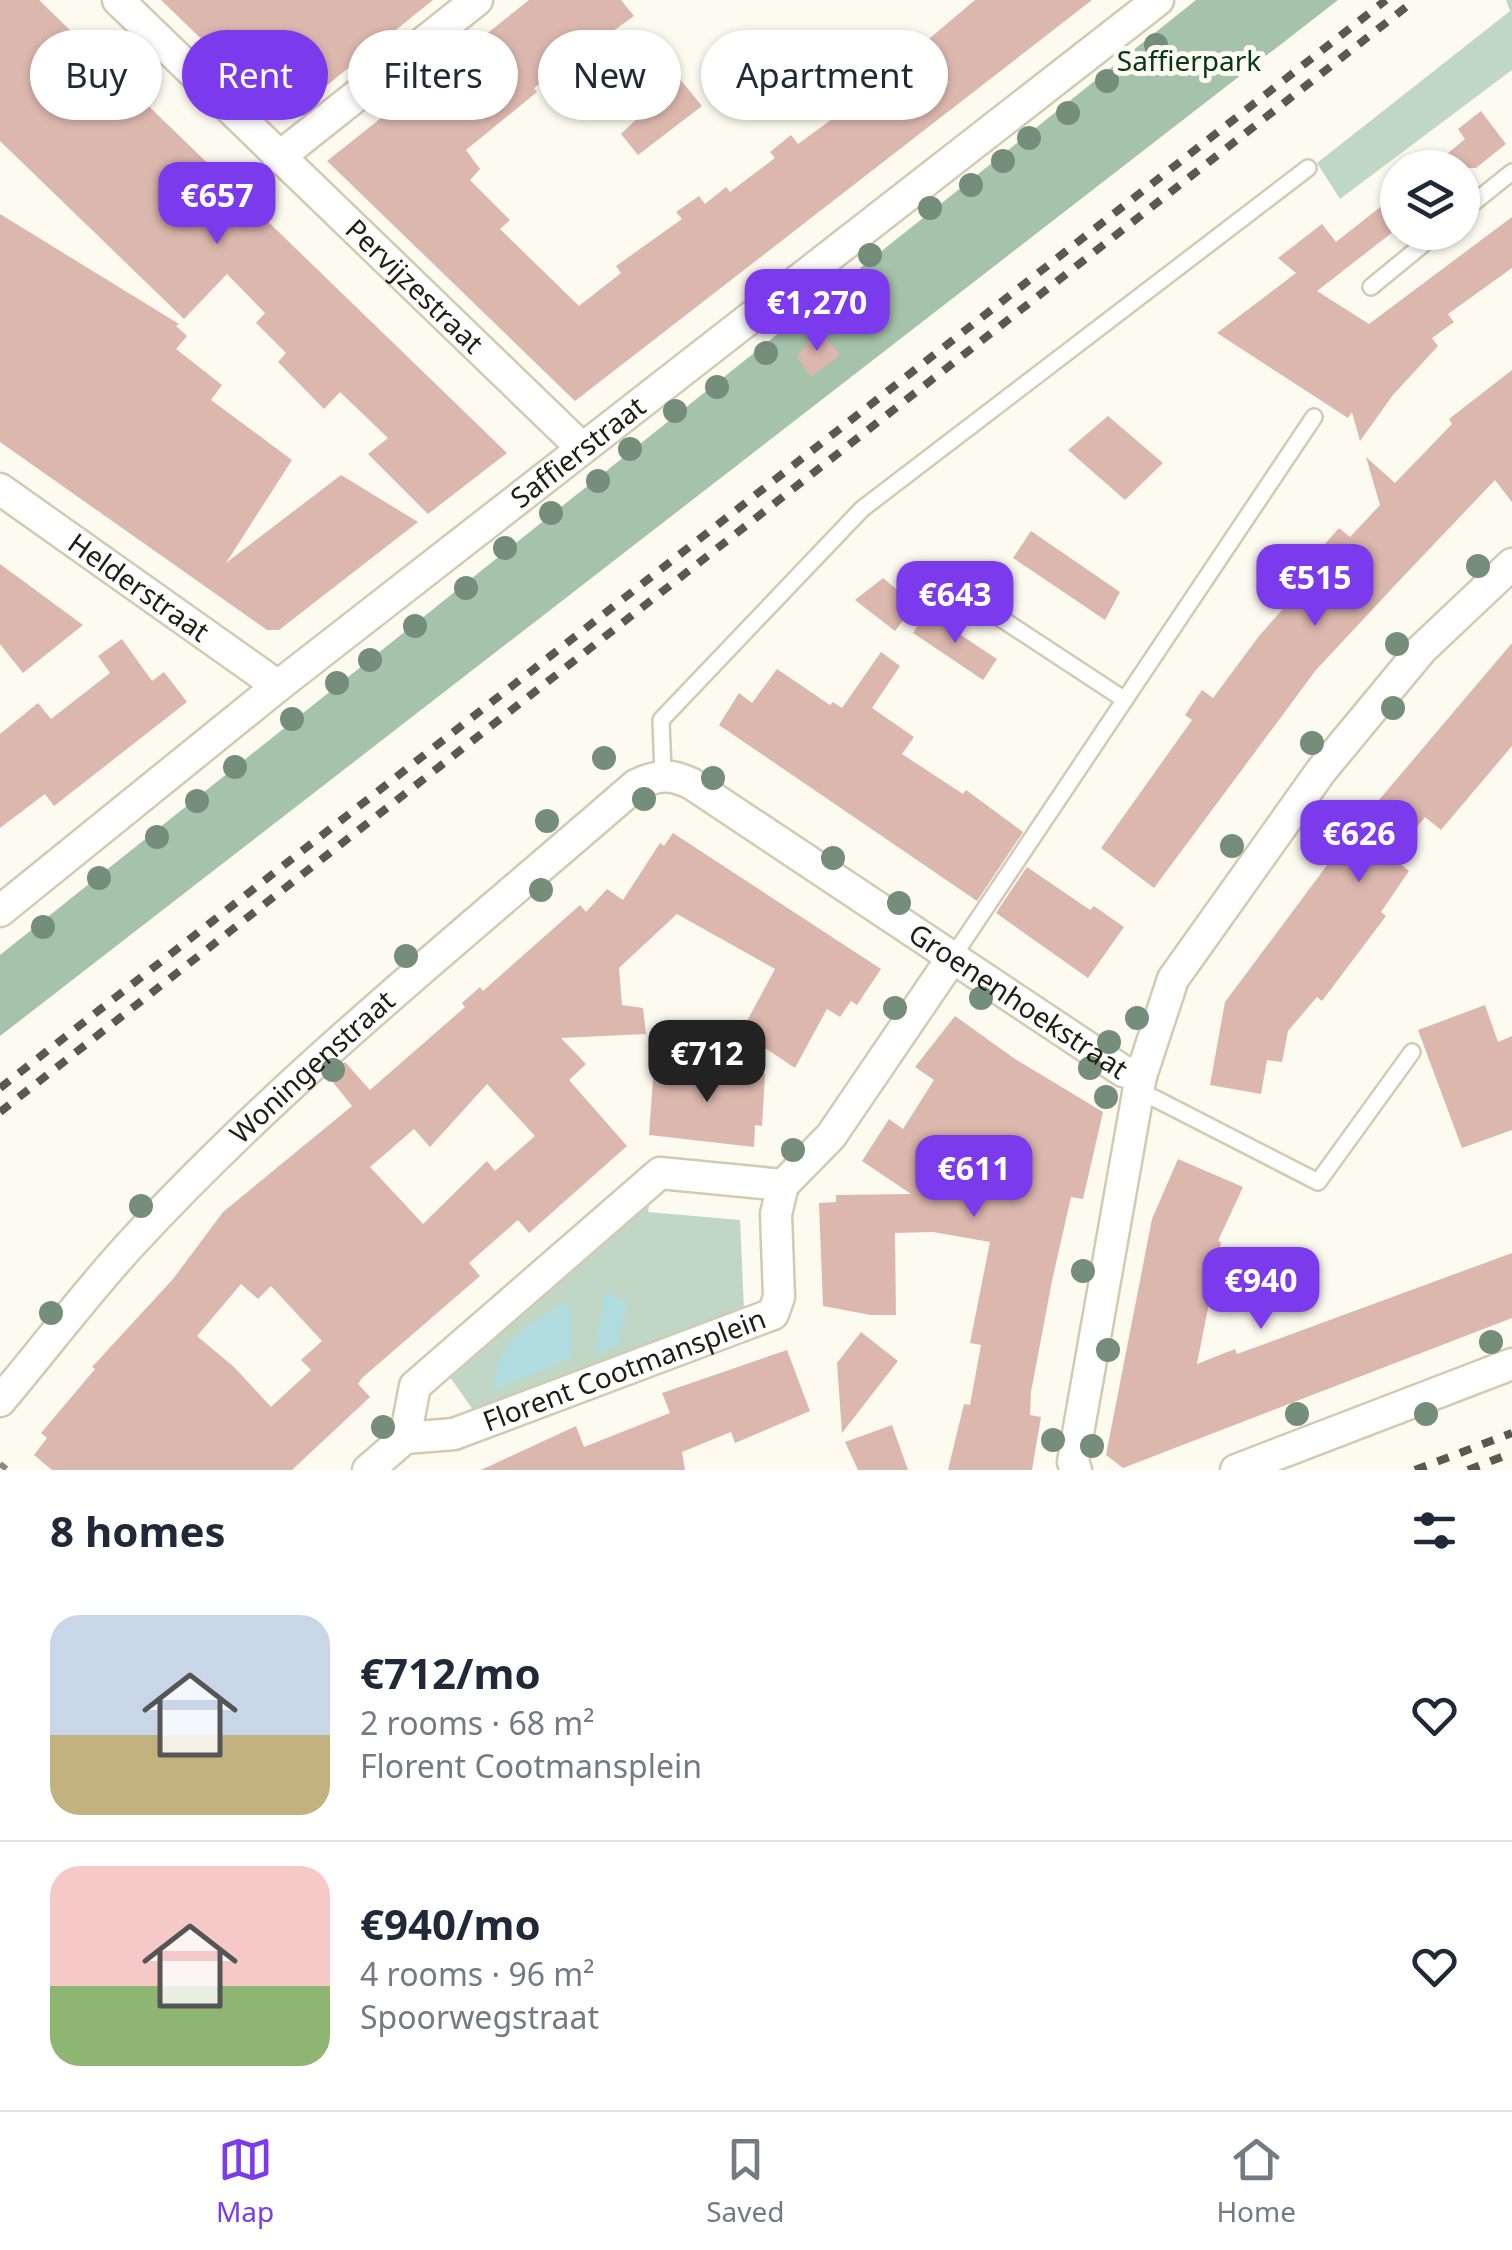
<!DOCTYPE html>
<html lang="en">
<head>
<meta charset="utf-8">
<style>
  :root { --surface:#fff; --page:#f6f6f7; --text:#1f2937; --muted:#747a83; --line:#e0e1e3; --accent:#7c3aed }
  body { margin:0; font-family:"Noto Sans",sans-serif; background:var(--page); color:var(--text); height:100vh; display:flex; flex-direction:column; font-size:38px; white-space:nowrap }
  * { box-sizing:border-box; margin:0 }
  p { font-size:32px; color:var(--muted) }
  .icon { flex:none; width:55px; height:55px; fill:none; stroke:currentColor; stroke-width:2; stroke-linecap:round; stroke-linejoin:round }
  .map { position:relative; height:1470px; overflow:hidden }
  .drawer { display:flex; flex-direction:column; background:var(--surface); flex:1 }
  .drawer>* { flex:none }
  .top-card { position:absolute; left:30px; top:30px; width:1000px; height:90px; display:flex; gap:20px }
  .tools { position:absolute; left:1380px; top:150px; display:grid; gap:20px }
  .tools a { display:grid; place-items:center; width:100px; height:100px; border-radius:50%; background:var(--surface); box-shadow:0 2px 8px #0004; font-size:50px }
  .price { position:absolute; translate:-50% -85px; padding:0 22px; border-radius:20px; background:var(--accent); color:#fff; font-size:32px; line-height:65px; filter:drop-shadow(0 2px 5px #0008) }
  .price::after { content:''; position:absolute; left:50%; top:60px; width:30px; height:22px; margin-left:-15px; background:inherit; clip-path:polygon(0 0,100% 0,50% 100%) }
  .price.current { background:#222; color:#fff }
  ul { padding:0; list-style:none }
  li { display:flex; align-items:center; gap:30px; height:250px; padding:0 50px }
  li+li { border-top:2px solid var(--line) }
  li span { display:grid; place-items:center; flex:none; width:280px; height:200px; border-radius:30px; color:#555 }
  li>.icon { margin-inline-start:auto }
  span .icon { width:120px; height:120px; fill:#fffc; stroke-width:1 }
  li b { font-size:42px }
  h2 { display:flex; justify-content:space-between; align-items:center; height:120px; padding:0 50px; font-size:42px }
  .chip { padding:0 35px; border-radius:45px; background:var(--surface); box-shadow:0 2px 8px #0004; font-size:35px; line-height:90px }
  .chip.current { background:var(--accent); color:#fff }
  .dock { display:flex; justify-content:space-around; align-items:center; height:140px; border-top:2px solid var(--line); background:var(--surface); font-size:28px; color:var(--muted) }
  .dock a { display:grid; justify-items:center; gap:5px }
  .dock .current { color:var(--accent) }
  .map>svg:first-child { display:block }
</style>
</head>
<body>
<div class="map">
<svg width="1512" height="1470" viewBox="0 0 1512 1470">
  <rect width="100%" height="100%" fill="#fdfaf0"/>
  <!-- green -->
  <path fill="#c1d7c5" d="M1506,0H1512V70L1340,199L1317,163L1510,11Z
    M652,1188L648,1212L740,1220L744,1309L476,1414L447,1373Z"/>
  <!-- forest -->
  <path fill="#a5c2aa" d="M1196,0H1338L0,1036V955Z"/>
  <!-- water -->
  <path fill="#b0dbdf" d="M604,1291L628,1303L618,1344L594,1355Z
    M563,1304L573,1310L571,1358L494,1390C493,1345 527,1326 563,1304Z"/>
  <!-- building -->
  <path fill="#dcb7ad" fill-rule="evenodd" d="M0,0H39L507,453L428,514L368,454L388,438L340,392L324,409L278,362L286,353L256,323L265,313L227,274L184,319L0,141Z
    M161,0H433L290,115L279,114Z
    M529,0H621L634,16L534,88L537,92L466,150L480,169L470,180L510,220L500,229L579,306L621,273L616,266L682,219L676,212L699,196L705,204L726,187L730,192L775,158L770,152L791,135L798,144L865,95L878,84L874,78L889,67L949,83L923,44L975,0H1092L575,401L327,161Z
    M679,78L702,106L638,155L621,134Z
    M1481,111L1506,144L1476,168H1430L1465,139L1458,129Z
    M1398,193V228L1317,291L1369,324L1512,217V268L1448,314L1454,322L1432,338L1438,346L1393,395L1360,441L1352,412L1348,418L1217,333L1296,273L1278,258L1322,224L1336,242Z
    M0,214L179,324L176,326L187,336L176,349L222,385L211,400L292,460L226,563L341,475L418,522L279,630H267L0,442Z
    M818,328L840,355L811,377L797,357Z
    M1512,370V502L1495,480L1398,582L1316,670L1154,888L1101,848L1192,720L1185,715L1202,690L1213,698L1259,636L1325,561L1317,553L1339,528L1350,537L1380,505L1366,457L1395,483L1452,424L1449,419Z
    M1108,416L1163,463L1125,500L1068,450Z
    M1031,531L1120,592L1105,620L1013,558Z
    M0,564L83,625L23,673L0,644Z
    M883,578L915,605L895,631L855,600Z
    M926,612L997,659L983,680L913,633Z
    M122,639L152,681L164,672L187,702L54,806L45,794L0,828V734L38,703L51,719L110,673L98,656Z
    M1512,643V746L1441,830L1425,817L1392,857L1409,871L1381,912L1386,916L1322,1001L1317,997L1288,1031L1282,1062L1267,1060L1261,1094L1210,1085L1225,1002L1351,833Z
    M881,652L900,666L872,708L914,737L902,754L963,794L966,790L1023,832L977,901L719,725L739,693L752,703L777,669L830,705L833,702L842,708Z
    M673,833L881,969L857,1005L851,1001L840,1017L827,1009L795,1068L741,1032L775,969L677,914L619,968L622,1005L643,1008L646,1034L561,1038L586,1064L569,1080L627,1146L529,1233L518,1220L469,1263L480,1276L362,1378L358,1384L370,1397L292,1470H52L34,1455L47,1438L41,1433L95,1369L92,1367L173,1279L223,1212L352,1106L328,1076L345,1062L370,1090L465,1007L462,1003L480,987L483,991L580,905L586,912L607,889L623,900L660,843L664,846ZM487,1084L535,1136L495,1171L487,1161L423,1224L370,1167L414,1129L430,1147ZM241,1284L258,1299L271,1286L322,1341L301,1360L311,1370L271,1407L234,1367L197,1336Z
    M1027,867L1090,910L1094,906L1124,927L1088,978L996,913Z
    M1485,1005L1498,1042L1512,1036V1130L1462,1148L1418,1030Z
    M955,1016L1015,1059L1103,1112L1083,1199L1071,1197L1052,1281L1031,1392L1030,1415L1041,1417L1032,1470H948L964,1404L970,1405L981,1345L970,1343L990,1242L933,1232L895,1233L896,1315H871L823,1306L819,1203L836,1202V1195L911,1194L862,1161L889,1119L903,1129L934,1080L915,1067Z
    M654,1065L765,1074L762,1126L755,1125L754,1147L649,1135Z
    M1178,1159L1243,1187L1218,1241L1221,1242L1197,1364L1235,1349L1237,1354L1512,1253V1318L1123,1468L1106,1455L1152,1219Z
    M861,1332L898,1361L842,1433L837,1363Z
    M787,1350L810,1411L735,1443L731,1432L682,1452L685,1470H481L576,1426L584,1447L670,1413L662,1393Z
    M892,1425L908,1470H858L845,1442Z"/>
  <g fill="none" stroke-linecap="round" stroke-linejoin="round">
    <!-- service casing -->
    <g stroke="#d2cab1" stroke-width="20">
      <path id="service" d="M1462,212L1512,172
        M1371,287L1438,232
        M953,587L1125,700
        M663,775L661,720L862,509L1308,168
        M952,958L1314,417
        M1137,1095L1154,1098L1318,1182L1412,1052"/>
    </g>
    <!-- minor casing -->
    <g stroke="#d2cab1" stroke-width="35">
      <g id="minor">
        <path id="s1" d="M118,0L582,448"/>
        <path d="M278,158L477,0"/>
        <path id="s2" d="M0,489L278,686"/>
        <path id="s3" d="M0,911L278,686L1158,0"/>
        <path id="s4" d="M0,1401C44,1349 85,1294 131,1244C285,1077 465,934 636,785C657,775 670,773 692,784L1123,1071L1141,1076"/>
        <path d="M405,1438L415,1386L660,1173L783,1185"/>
        <path id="s5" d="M368,1470L405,1438L454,1434L773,1314L779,1297L776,1214L783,1185L831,1136L952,958"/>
        <path d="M1076,1470L1073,1462L1141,1076L1173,979L1321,771L1422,649L1512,564"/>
        <path d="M1236,1470L1512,1364"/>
      </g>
    </g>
    <!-- path -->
    <path stroke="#8c8980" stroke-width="6" stroke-dasharray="8 8" stroke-linecap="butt" d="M0,1464L8,1470"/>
    <!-- service -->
    <use href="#service" stroke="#fff" stroke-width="15"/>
    <!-- minor -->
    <use href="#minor" stroke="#fff" stroke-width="30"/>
    <!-- rail -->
    <path stroke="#5b584f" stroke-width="8" stroke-dasharray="12 12" stroke-linecap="butt" d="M0,1088L1386,0
      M0,1112L1415,0
      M1415,1470L1512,1433
      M1468,1470L1512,1453"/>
  </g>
  <!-- trees -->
  <g fill="#758e79">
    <circle cx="1156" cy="45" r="12"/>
    <circle cx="1107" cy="81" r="12"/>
    <circle cx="1068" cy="113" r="12"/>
    <circle cx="1029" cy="138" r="12"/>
    <circle cx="1003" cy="161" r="12"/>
    <circle cx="971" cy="185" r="12"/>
    <circle cx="930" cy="208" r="12"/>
    <circle cx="870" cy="255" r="12"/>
    <circle cx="839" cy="283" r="12"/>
    <circle cx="808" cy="315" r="12"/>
    <circle cx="766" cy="353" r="12"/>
    <circle cx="717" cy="387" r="12"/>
    <circle cx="675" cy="411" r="12"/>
    <circle cx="630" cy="449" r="12"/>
    <circle cx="598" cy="481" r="12"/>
    <circle cx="551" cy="513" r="12"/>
    <circle cx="505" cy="548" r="12"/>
    <circle cx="1478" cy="566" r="12"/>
    <circle cx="466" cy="588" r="12"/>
    <circle cx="415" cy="626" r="12"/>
    <circle cx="1397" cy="644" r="12"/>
    <circle cx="370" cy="660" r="12"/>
    <circle cx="337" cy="683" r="12"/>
    <circle cx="1393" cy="708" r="12"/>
    <circle cx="292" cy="719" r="12"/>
    <circle cx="1312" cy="743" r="12"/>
    <circle cx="604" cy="758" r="12"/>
    <circle cx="235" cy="767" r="12"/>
    <circle cx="713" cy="778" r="12"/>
    <circle cx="644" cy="799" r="12"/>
    <circle cx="197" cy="801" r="12"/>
    <circle cx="547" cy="821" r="12"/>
    <circle cx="157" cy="837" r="12"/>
    <circle cx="1232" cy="846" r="12"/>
    <circle cx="833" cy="858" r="12"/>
    <circle cx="99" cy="878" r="12"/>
    <circle cx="541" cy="890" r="12"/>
    <circle cx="899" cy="903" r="12"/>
    <circle cx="43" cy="927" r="12"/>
    <circle cx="406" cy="956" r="12"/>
    <circle cx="981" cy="998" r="12"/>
    <circle cx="895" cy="1008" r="12"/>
    <circle cx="1137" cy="1018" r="12"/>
    <circle cx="1109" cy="1042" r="12"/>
    <circle cx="1090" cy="1068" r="12"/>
    <circle cx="333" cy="1070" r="12"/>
    <circle cx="1106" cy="1097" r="12"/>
    <circle cx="793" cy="1150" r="12"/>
    <circle cx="141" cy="1206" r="12"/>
    <circle cx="1083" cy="1271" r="12"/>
    <circle cx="51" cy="1313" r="12"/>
    <circle cx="1491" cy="1342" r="12"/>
    <circle cx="1108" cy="1350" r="12"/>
    <circle cx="1297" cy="1414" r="12"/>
    <circle cx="1426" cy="1414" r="12"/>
    <circle cx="383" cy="1427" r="12"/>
    <circle cx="1053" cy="1440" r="12"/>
    <circle cx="1092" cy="1446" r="12"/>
  </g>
  <g text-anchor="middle" stroke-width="10" stroke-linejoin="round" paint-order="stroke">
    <!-- park labels -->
    <g font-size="28" fill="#053617" stroke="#fdfaf0">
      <text x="1189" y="71">Saffierpark</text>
    </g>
    <!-- street labels -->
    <g font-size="28" fill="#201d14" stroke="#fdfaf0">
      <text dy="10" stroke="none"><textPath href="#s1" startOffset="412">Pervijzestraat</textPath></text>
      <text dy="10" stroke="none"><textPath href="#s3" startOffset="738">Saffierstraat</textPath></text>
      <text dy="10" stroke="none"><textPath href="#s2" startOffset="170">Helderstraat</textPath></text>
      <text dy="10" stroke="none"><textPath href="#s4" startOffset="1338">Groenenhoekstraat</textPath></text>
      <text dy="10" stroke="none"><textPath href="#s4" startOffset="458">Woningenstraat</textPath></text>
      <text dy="10" stroke="none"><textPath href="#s5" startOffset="280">Florent Cootmansplein</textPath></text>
    </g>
  </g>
</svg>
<div class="tools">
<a><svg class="icon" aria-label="layers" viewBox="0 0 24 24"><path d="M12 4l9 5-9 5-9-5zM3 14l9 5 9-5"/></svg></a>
</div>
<b class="price" style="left:217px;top:247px">€657</b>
<b class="price" style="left:817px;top:354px">€1,270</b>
<b class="price" style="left:1315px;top:629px">€515</b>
<b class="price" style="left:955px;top:646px">€643</b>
<b class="price" style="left:1359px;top:885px">€626</b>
<b class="price current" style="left:707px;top:1105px">€712</b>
<b class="price" style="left:974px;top:1220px">€611</b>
<b class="price" style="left:1261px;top:1332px">€940</b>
<div class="top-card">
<a class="chip">Buy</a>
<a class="chip current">Rent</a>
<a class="chip">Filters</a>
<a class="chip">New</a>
<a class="chip">Apartment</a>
</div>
</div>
<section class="drawer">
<h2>8 homes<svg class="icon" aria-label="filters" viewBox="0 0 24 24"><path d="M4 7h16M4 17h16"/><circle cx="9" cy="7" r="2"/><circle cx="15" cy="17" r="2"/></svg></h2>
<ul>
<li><span style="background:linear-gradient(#c9d6e8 60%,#c2b280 0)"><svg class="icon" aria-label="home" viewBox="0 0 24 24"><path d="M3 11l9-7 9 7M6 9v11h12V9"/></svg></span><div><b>€712/mo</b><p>2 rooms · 68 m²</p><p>Florent Cootmansplein</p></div><svg class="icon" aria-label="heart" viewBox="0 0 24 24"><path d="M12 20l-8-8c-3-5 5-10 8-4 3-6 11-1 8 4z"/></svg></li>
<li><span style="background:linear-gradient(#f6c9c9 60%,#8fb573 0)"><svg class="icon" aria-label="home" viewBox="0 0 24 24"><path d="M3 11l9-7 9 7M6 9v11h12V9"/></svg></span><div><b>€940/mo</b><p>4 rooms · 96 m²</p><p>Spoorwegstraat</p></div><svg class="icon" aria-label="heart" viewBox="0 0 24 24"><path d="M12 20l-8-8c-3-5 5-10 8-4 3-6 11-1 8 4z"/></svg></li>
</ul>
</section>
<nav class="dock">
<a class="current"><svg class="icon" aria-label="map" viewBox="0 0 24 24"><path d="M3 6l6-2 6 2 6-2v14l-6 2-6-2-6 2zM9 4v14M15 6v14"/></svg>Map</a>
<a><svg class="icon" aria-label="saved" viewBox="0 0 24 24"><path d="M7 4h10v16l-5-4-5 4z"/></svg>Saved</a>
<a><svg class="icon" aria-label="home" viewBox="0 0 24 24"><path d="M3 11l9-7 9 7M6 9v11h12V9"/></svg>Home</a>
</nav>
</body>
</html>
